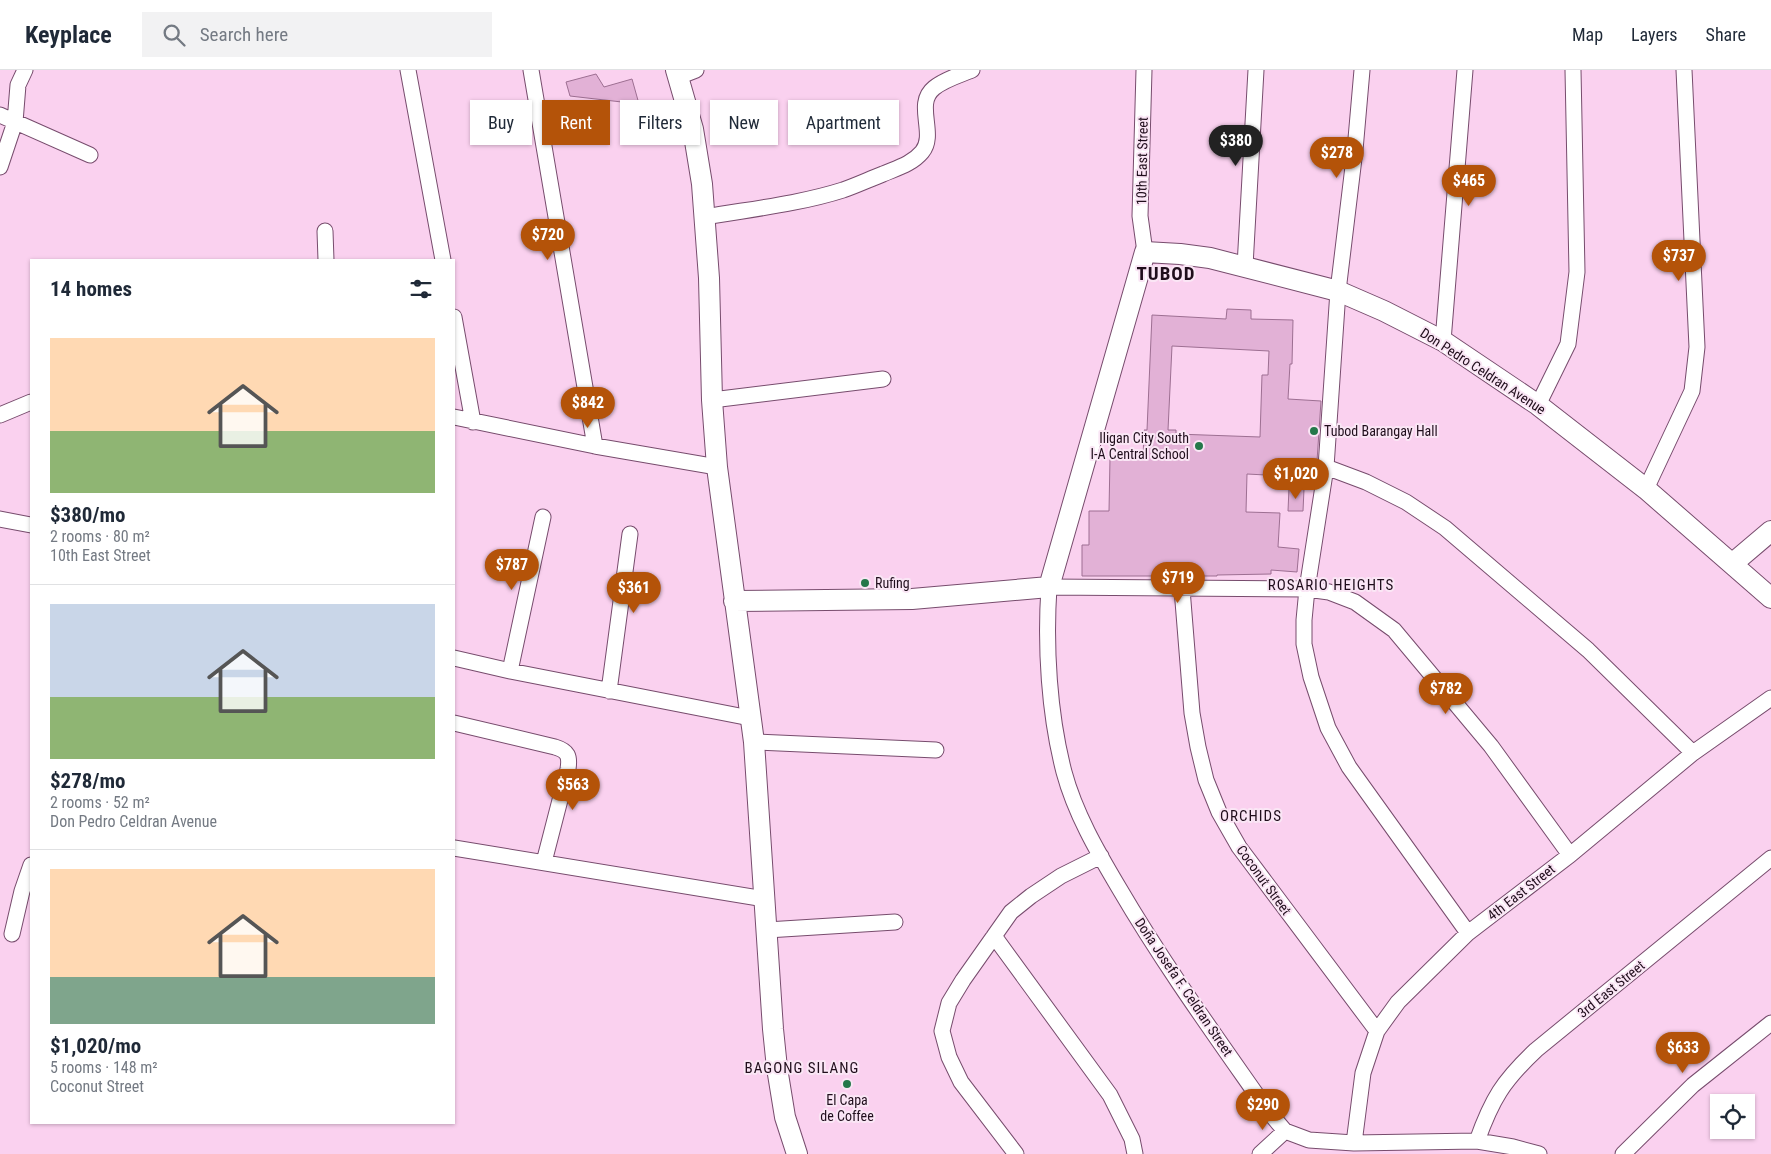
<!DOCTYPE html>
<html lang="en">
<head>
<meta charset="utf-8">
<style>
  :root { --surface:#fff; --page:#f2f2f3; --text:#1f2937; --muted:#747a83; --line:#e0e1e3; --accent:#b45309 }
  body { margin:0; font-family:"Roboto Condensed",sans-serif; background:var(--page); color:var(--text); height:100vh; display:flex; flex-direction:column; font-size:19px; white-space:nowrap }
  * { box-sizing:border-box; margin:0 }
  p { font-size:16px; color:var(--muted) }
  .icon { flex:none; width:28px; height:28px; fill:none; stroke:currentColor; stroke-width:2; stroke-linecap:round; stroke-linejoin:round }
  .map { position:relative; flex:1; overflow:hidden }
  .drawer { position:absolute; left:30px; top:189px; width:425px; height:865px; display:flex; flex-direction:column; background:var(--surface); border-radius:0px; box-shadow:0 1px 4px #0004 }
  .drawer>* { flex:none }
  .top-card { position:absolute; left:470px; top:30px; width:475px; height:45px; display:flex; gap:10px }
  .fabs { position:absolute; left:1710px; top:1024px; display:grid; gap:10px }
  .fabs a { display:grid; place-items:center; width:45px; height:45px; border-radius:0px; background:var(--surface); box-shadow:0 1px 4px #0004; font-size:25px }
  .price { position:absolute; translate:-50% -42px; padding:0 11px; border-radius:18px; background:var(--accent); color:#fff; font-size:16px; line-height:32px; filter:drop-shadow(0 1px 2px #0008) }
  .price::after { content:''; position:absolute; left:50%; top:30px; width:15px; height:11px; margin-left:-8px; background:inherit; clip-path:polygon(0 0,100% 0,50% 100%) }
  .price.current { background:#222; color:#fff }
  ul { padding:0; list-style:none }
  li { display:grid; align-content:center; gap:10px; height:265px; padding:0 20px }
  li+li { border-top:1px solid var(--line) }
  li span { display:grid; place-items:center; height:155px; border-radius:0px; color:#555 }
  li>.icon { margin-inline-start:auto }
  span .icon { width:90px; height:90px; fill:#fffc; stroke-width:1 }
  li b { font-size:21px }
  h2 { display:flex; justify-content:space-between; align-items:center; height:60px; padding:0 20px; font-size:21px }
  .chip { padding:0 18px; border-radius:0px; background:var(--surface); box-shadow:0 1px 4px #0004; font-size:18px; line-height:45px }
  .chip.current { background:var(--accent); color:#fff }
  header { display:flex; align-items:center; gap:30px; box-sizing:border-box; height:70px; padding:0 25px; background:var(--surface); border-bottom:1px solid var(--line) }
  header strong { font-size:24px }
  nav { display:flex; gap:28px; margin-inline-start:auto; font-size:18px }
  .search { width:350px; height:45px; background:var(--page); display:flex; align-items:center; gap:12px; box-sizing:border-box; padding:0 18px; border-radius:0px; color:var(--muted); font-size:19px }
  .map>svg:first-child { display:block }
</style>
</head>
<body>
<header>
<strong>Keyplace</strong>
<div class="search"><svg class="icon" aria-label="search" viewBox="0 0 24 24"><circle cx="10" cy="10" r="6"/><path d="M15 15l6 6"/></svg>Search here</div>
<nav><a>Map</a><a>Layers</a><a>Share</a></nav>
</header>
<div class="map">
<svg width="1771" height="1084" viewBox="0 0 1771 1084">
  <rect width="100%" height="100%" fill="#fad1ef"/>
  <!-- building -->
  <path fill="#e2b1d6" stroke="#9d6f92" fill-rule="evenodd" d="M596,4L604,17L632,9L639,34L570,26L566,12Z
    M1227,239L1251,240V249L1293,250L1292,294H1290L1288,329L1321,331L1317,391L1285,389L1284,406L1247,404L1246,442L1280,443L1278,477L1299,479L1297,502L1271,500V504L1217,505V506H1082V475H1089V441H1109L1110,388L1143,389L1144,360H1147L1152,245L1226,249ZM1172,276L1269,281L1268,305H1262L1260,367L1176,364V360H1168Z
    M1289,418L1304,419L1303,441H1288Z"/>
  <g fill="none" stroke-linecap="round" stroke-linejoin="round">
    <!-- street casing -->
    <g stroke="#774c6d" stroke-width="17">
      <path id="street" d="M408,0L443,190
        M531,0L595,376
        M1144,0L1140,146L1145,182
        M1362,0L1355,80L1338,221L1326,397L1307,519L1304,550V574L1311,607L1328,658L1349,697L1468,863
        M678,7L696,0
        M0,45L90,85
        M0,97L15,52L18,15L25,0
        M705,147C751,139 799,134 843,120C857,115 870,109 883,104C897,98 912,94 922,82C937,64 914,34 934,18C945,9 960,5 972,0
        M325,161L326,190
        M1245,196L1256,0
        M454,247L473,352
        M1443,271L1465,0
        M712,330L883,309
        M1538,335L1568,274L1577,202L1573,0
        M0,345L31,332
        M454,347L595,376L717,397
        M1326,397L1366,412L1406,432L1445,458L1588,580L1693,683
        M1646,419L1692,321L1697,277L1684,0
        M0,449L31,455
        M1182,519L1192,643L1198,677L1206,710L1219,742L1239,777L1377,961
        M454,588L510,601L750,648
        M510,601L543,447
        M609,621L630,464
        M454,653L555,677C568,681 570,686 568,699L544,792
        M754,672L936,680
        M454,778L765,829
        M767,860L895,852
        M12,864L22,821L31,795
        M994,866L1110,1025L1132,1069L1135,1084
        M1477,1071C1492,1029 1503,1011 1536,980L1771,788
        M1354,1073L1363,1003L1377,961L1398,932L1468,863L1570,785L1693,683L1771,628
        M1016,1084L961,1012L949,987L942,961L949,933L963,910L1011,842L1031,826L1061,806L1101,786
        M1260,1084L1285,1061
        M1539,1084L1513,1077L1477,1071L1354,1073L1309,1070L1285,1061L1268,1041C1217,968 1164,895 1119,818C1097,781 1075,743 1064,702C1049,644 1045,577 1049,517L1307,519L1329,522L1355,532L1394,560L1491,676L1570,785
        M1623,1084L1693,1015L1771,953"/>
    </g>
    <!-- secondary casing -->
    <g stroke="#774c6d" stroke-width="22">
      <path id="secondary" d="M676,0L693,59L702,114L709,208L712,330L717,397L754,672L773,959L777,998L785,1047L797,1084
        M1732,494L1771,461
        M734,531L912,529L1049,517L1145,182L1180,184L1210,188L1338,221L1384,241L1443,271L1538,335L1646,419L1771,528"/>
    </g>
    <!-- street -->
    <use href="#street" stroke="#fff" stroke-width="15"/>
    <!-- secondary -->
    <use href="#secondary" stroke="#fff" stroke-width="20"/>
  </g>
  <!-- markers -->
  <g fill="#24784a" stroke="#fae6f5" stroke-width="2">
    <circle cx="1314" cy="361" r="5"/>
    <circle cx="1199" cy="376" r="5"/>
    <circle cx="865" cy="513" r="5"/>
    <circle cx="847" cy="1014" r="5"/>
  </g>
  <g text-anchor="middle" stroke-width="4" stroke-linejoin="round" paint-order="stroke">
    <!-- street labels -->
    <g font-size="14" fill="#200e1c" stroke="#fae6f5">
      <text transform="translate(1142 91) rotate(-89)" y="5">10th East Street</text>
      <text transform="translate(1483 301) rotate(33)" y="5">Don Pedro Celdran Avenue</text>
      <text transform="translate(1264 810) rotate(54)" y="5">Coconut Street</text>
      <text transform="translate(1521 822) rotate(-38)" y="5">4th East Street</text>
      <text transform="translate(1184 917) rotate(56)" y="5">Doña Josefa F. Celdran Street</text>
      <text transform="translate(1611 919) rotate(-39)" y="5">3rd East Street</text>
    </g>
    <!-- poi labels -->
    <g font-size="14" fill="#200e1c" stroke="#fae6f5" text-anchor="start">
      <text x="1324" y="366">Tubod Barangay Hall</text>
      <text x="1189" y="373" text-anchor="end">Iligan City South<tspan x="1189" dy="16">I-A Central School</tspan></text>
      <text x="875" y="518">Rufing</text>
      <text x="847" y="1035" text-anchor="middle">El Capa<tspan x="847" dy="16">de Coffee</tspan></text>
    </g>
    <!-- neighbourhood labels -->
    <g font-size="15" letter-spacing="1" fill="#200e1c" stroke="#fae6f5">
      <text x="1331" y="520">ROSARIO HEIGHTS</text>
      <text x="1251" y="751">ORCHIDS</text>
      <text x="802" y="1003">BAGONG SILANG</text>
    </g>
    <!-- district labels -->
    <g font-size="19" font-weight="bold" letter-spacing="1" fill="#200e1c" stroke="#fae6f5">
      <text x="1166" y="210">TUBOD</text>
    </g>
  </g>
</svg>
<div class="fabs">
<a><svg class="icon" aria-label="locate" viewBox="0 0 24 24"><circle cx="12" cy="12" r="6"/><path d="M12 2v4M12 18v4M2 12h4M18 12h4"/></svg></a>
</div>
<b class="price current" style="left:1236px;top:97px">$380</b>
<b class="price" style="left:1337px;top:109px">$278</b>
<b class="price" style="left:1469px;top:137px">$465</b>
<b class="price" style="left:548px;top:191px">$720</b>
<b class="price" style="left:1679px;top:212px">$737</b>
<b class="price" style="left:588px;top:359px">$842</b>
<b class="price" style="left:1296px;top:430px">$1,020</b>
<b class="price" style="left:512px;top:521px">$787</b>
<b class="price" style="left:1178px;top:534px">$719</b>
<b class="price" style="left:634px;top:544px">$361</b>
<b class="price" style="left:1446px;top:645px">$782</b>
<b class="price" style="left:573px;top:741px">$563</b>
<b class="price" style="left:1683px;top:1004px">$633</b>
<b class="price" style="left:1263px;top:1061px">$290</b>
<div class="top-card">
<a class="chip">Buy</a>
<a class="chip current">Rent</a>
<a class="chip">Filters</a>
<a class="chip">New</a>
<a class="chip">Apartment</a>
</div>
<section class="drawer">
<h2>14 homes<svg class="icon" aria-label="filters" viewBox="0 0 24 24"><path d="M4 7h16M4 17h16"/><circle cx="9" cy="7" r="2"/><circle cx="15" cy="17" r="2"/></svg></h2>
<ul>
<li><span style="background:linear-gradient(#ffd9b3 60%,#8fb573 0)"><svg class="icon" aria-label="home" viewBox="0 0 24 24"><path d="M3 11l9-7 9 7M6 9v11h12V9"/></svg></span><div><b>$380/mo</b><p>2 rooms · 80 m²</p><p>10th East Street</p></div></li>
<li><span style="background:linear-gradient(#c9d6e8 60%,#8fb573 0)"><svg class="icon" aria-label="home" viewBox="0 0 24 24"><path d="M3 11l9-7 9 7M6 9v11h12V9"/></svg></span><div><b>$278/mo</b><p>2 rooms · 52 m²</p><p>Don Pedro Celdran Avenue</p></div></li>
<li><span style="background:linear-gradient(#ffd9b3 70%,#7fa58c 0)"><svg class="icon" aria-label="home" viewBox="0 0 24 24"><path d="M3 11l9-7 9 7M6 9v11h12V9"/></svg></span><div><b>$1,020/mo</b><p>5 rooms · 148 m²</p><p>Coconut Street</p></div></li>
</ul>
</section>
</div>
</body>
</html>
